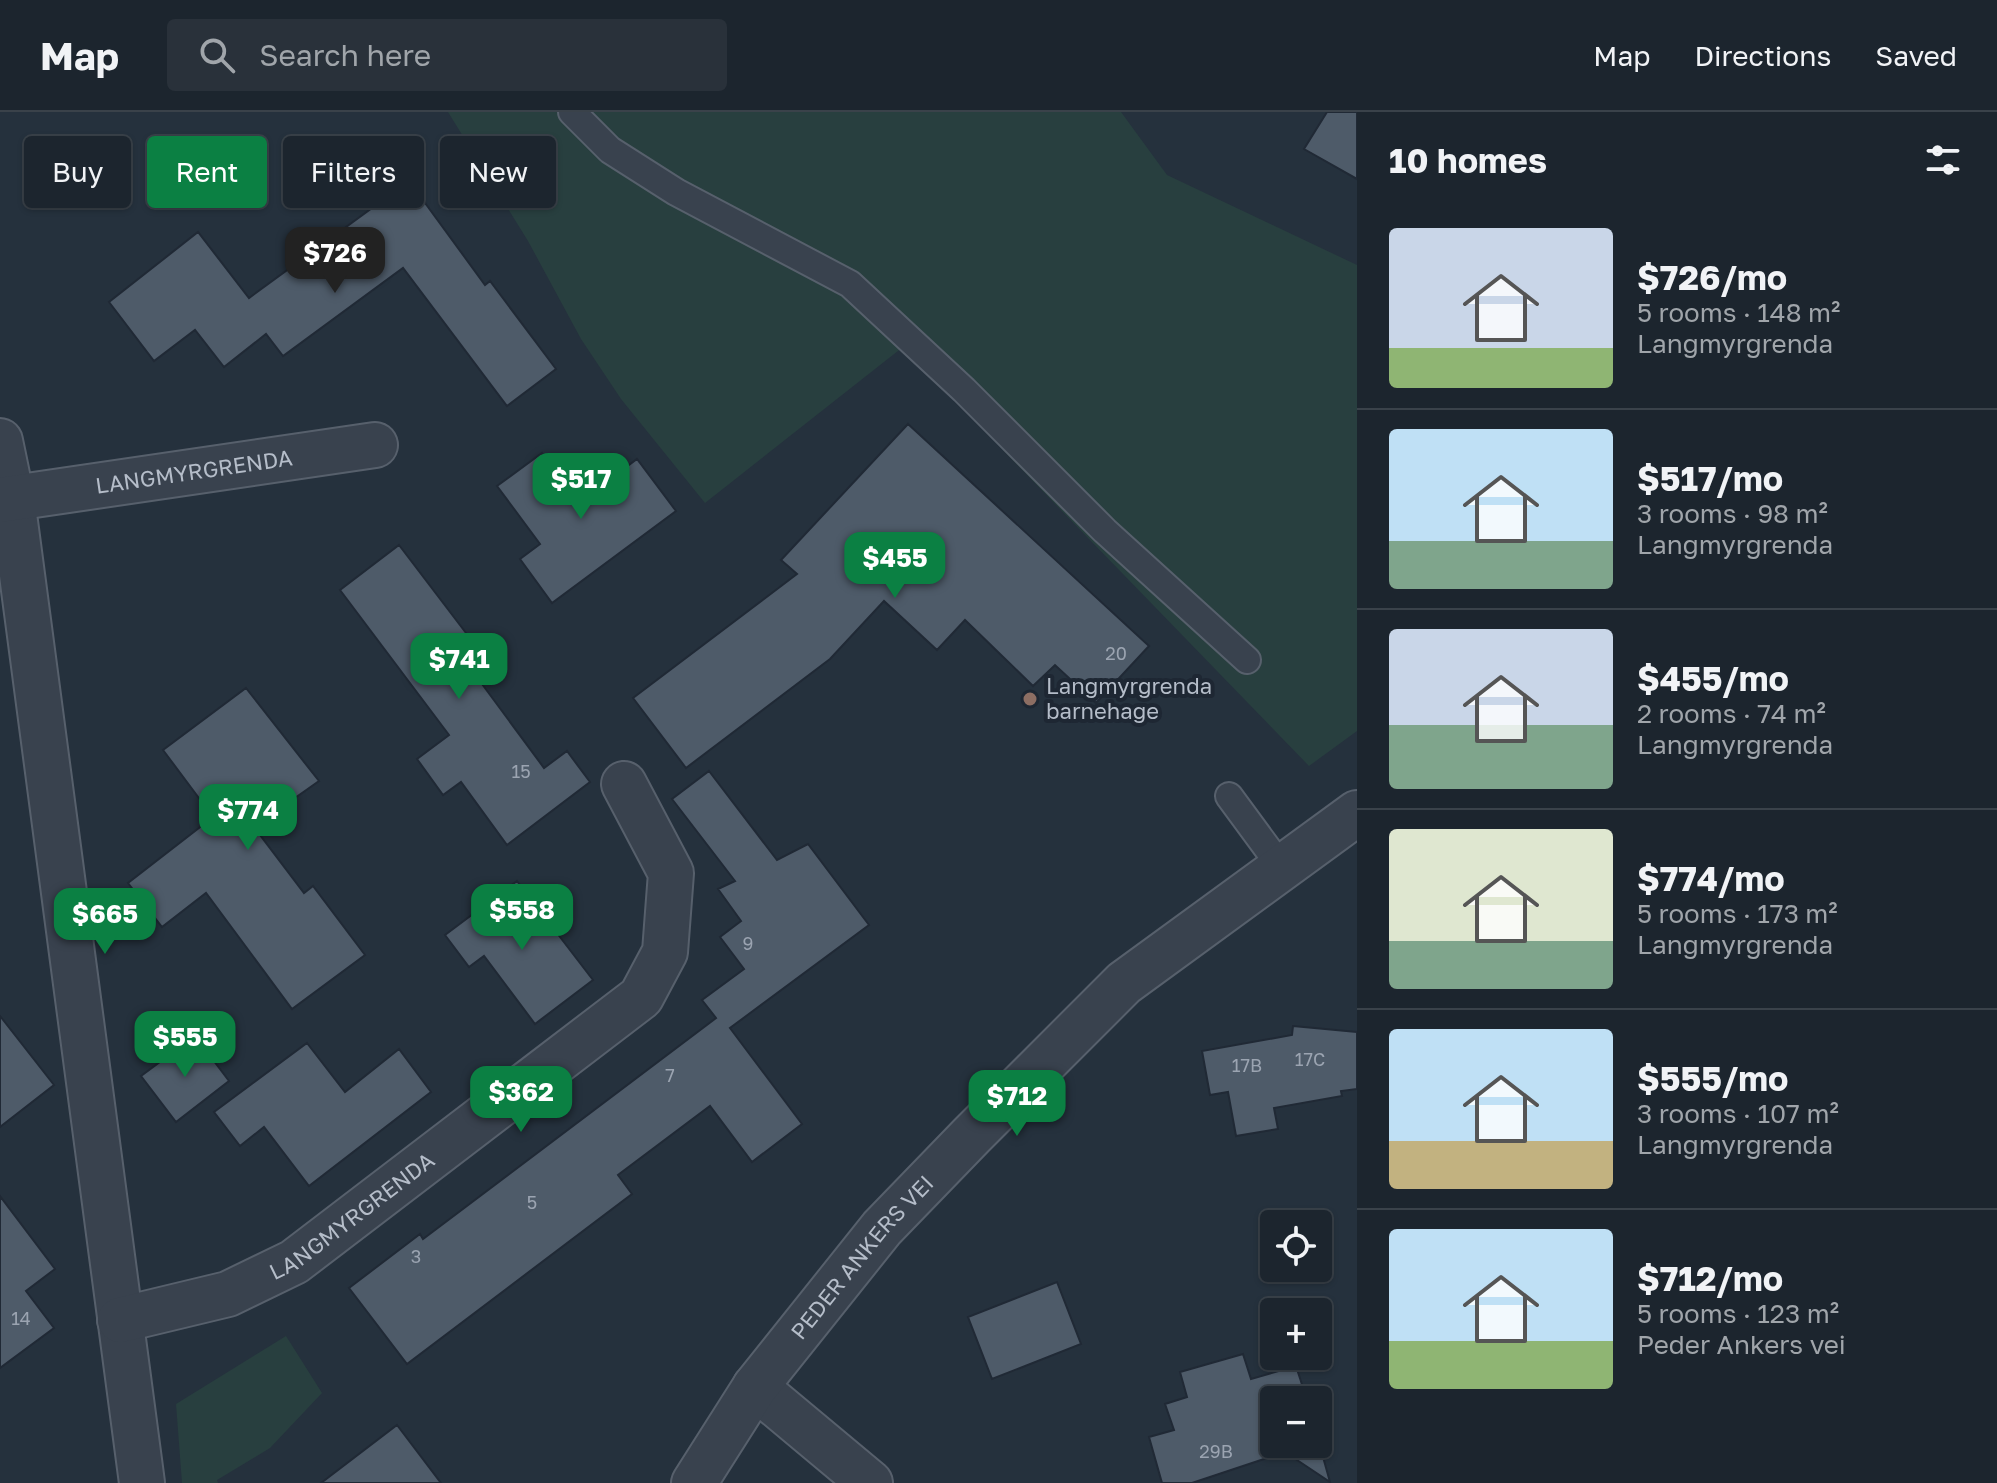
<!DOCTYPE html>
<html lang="en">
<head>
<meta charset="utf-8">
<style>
  :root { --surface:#1c252e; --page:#29313a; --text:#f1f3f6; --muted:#a0a5aa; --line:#3a424a; --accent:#0b8043 }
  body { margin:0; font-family:"Golos Text",sans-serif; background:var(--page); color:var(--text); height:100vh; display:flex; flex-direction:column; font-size:30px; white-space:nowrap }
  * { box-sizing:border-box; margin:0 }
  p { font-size:26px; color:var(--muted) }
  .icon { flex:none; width:44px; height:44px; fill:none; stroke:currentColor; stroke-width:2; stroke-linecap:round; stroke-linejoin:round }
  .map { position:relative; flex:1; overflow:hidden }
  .details { display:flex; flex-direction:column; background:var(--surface); width:640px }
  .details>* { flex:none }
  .hud { position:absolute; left:24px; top:24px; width:760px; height:72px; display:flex; gap:16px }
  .controls { position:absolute; left:1260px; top:1098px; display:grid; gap:16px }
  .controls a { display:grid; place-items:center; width:72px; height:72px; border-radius:8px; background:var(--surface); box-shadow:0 2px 6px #0004,0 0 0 2px var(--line); font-size:40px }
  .price { position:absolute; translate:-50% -68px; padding:0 18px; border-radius:16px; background:var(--accent); color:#fff; font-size:26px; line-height:52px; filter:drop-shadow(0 2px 4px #0008) }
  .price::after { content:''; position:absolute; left:50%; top:48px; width:24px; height:18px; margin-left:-12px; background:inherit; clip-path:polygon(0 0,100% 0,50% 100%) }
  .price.current { background:#222; color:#fff }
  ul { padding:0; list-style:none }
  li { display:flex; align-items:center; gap:24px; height:200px; padding:0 32px }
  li+li { border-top:2px solid var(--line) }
  li span { display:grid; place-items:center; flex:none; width:224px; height:160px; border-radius:8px; color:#555 }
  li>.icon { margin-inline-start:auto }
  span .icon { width:96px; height:96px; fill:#fffc; stroke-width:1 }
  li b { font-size:34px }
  h2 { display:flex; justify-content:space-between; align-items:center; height:96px; padding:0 32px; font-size:34px }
  .chip { padding:0 28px; border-radius:8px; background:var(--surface); box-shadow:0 2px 6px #0004,0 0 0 2px var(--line); font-size:28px; line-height:72px }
  .chip.current { background:var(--accent); color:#fff }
  header { display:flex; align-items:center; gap:48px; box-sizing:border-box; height:112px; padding:0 40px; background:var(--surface); border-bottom:2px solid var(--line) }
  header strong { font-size:38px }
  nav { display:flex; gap:44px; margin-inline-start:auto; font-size:28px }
  .search { width:560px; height:72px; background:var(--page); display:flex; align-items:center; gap:20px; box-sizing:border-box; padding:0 28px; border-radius:8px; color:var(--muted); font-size:30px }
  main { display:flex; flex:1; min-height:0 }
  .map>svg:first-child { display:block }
</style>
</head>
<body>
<header>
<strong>Map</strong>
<div class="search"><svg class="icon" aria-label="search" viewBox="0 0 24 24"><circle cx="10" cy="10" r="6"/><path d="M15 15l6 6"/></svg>Search here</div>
<nav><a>Map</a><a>Directions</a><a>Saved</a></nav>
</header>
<main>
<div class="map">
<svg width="1357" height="1371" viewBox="0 0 1357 1371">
  <rect width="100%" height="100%" fill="#25313d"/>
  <!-- green -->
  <path fill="#283f3f" d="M448,0H1121L1167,63L1357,153V619L1309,654L903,235L705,391L621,287L581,227L528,129Z
    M286,1224L322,1281L270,1336L217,1368L218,1371H182L176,1292Z"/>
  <!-- building -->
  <path fill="#4e5b69" stroke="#202935" stroke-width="2" d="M1327,0H1357V67L1304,37Z
    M409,69L485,173L490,169L556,257L507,294L403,156L283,244L266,222L224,255L195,218L154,249L109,190L198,120L249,186Z
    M908,312L1149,534L1096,591L1055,553L1033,574L965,508L937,538L884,489L830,547L686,656L633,586L797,462L781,448Z
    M542,341L571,381L582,374L589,383L637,347L676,399L552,491L520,447L540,432L497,374Z
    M399,433L482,542L468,553L544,656L567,639L590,670L507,733L461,670L443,683L417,647L449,623L340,478Z
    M246,576L319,669L254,715L304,781L313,774L365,843L292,897L206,781L162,815L128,771L213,705L163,638Z
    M709,659L777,748L808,732L869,813L730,916L802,1012L752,1050L710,994L618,1063L632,1082L407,1252L349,1176L420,1122L423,1127L716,906L702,888L744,857L720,825L741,809L718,777L735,769L672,687Z
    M517,769L593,868L535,912L484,844L469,855L445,823Z
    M0,904L54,973L0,1015Z
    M1293,914L1357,920V977L1341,979L1342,984L1274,996L1278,1017L1236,1024L1228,980L1210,983L1202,939L1292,923Z
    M195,924L229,969L176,1010L141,964Z
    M307,931L345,980L399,937L431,980L309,1074L264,1015L240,1034L214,1000Z
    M0,1084L55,1157L26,1179L54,1216L0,1256Z
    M1057,1170L1081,1232L992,1267L968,1205Z
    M1243,1242L1251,1267L1296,1254L1307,1288H1274V1332H1318V1327L1330,1370L1285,1340L1192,1371H1162L1149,1325L1174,1318L1165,1292L1187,1285L1180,1260Z
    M397,1313L441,1371H321Z"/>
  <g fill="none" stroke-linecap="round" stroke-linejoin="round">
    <!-- service casing -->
    <g stroke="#57606c" stroke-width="30">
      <path id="service" d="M572,0L610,38L676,80L850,172L964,278L1105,419L1247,548
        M1229,684L1282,756"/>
    </g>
    <!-- minor casing -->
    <g stroke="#57606c" stroke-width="48">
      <g id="minor">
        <path d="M0,329L12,387L142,1371"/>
        <path id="s1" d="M0,388L375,333"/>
        <path id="s2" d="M120,1208L228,1182L294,1150L641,885L665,840L671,761L624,672"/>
        <path d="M755,1275L870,1371"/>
        <path id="s3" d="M694,1371L755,1275L882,1116L971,1024L1124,871L1357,701"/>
      </g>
    </g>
    <!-- service -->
    <use href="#service" stroke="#39424e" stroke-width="26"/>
    <!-- minor -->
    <use href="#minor" stroke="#39424e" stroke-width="44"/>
  </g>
  <!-- markers -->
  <circle fill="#8d6e63" stroke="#1e2733" stroke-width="3" cx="1030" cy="587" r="8"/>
  <g text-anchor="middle" stroke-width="8" stroke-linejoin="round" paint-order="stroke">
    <!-- number labels -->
    <g font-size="18" fill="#9ba4b1">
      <text x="1116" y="548">20</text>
      <text x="521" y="666">15</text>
      <text x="748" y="838">9</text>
      <text x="1310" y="954">17C</text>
      <text x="1247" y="960">17B</text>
      <text x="670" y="970">7</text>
      <text x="532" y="1097">5</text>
      <text x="416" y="1151">3</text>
      <text x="21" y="1213">14</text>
      <text x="1216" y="1346">29B</text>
    </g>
    <!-- street labels -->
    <g font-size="22" fill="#b5bdc9" stroke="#1e2733">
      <text dy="8" stroke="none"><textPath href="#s1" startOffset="196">LANGMYRGRENDA</textPath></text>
      <text dy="8" stroke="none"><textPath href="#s2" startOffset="258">LANGMYRGRENDA</textPath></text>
      <text dy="8" stroke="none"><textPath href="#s3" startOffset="282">PEDER ANKERS VEI</textPath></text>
    </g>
    <!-- poi labels -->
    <g font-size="22" fill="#b5bdc9" stroke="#1e2733" text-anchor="start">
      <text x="1046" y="582">Langmyrgrenda<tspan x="1046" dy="25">barnehage</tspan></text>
    </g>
  </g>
</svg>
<div class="controls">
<a><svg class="icon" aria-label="locate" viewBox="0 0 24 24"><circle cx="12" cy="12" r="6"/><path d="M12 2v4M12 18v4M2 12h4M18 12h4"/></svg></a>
<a>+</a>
<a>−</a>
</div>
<b class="price current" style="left:335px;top:183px">$726</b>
<b class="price" style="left:581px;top:409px">$517</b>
<b class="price" style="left:895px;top:488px">$455</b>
<b class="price" style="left:459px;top:589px">$741</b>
<b class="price" style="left:248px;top:740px">$774</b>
<b class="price" style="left:522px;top:840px">$558</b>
<b class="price" style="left:105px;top:844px">$665</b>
<b class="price" style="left:185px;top:967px">$555</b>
<b class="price" style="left:521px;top:1022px">$362</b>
<b class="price" style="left:1017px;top:1026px">$712</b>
<div class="hud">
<a class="chip">Buy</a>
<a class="chip current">Rent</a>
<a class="chip">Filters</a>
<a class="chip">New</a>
</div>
</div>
<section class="details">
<h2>10 homes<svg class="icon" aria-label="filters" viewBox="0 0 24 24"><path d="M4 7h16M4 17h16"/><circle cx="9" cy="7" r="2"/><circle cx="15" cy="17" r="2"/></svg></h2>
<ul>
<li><span style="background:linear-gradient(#c9d6e8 75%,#8fb573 0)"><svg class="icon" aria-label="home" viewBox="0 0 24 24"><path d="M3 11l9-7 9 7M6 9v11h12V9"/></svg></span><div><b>$726/mo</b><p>5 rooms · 148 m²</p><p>Langmyrgrenda</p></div></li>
<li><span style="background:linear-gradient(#bfe0f5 70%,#7fa58c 0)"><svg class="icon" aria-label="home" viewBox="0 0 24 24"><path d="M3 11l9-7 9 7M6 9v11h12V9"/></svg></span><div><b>$517/mo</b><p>3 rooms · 98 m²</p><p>Langmyrgrenda</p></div></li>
<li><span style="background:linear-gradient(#c9d6e8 60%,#7fa58c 0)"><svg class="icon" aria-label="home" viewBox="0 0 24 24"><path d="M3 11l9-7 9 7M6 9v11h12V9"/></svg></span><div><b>$455/mo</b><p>2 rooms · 74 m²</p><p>Langmyrgrenda</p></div></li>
<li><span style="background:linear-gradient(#dfe7d0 70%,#7fa58c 0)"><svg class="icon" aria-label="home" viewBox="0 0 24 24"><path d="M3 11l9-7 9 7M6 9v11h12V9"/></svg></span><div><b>$774/mo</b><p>5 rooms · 173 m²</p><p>Langmyrgrenda</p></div></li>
<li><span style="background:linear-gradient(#bfe0f5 70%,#c2b280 0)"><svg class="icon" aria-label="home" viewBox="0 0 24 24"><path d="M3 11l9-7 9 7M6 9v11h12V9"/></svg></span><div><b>$555/mo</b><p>3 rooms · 107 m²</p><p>Langmyrgrenda</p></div></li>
<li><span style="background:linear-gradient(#bfe0f5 70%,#8fb573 0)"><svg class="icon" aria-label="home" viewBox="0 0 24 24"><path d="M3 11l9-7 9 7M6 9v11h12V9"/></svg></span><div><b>$712/mo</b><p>5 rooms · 123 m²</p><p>Peder Ankers vei</p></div></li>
</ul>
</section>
</main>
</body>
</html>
